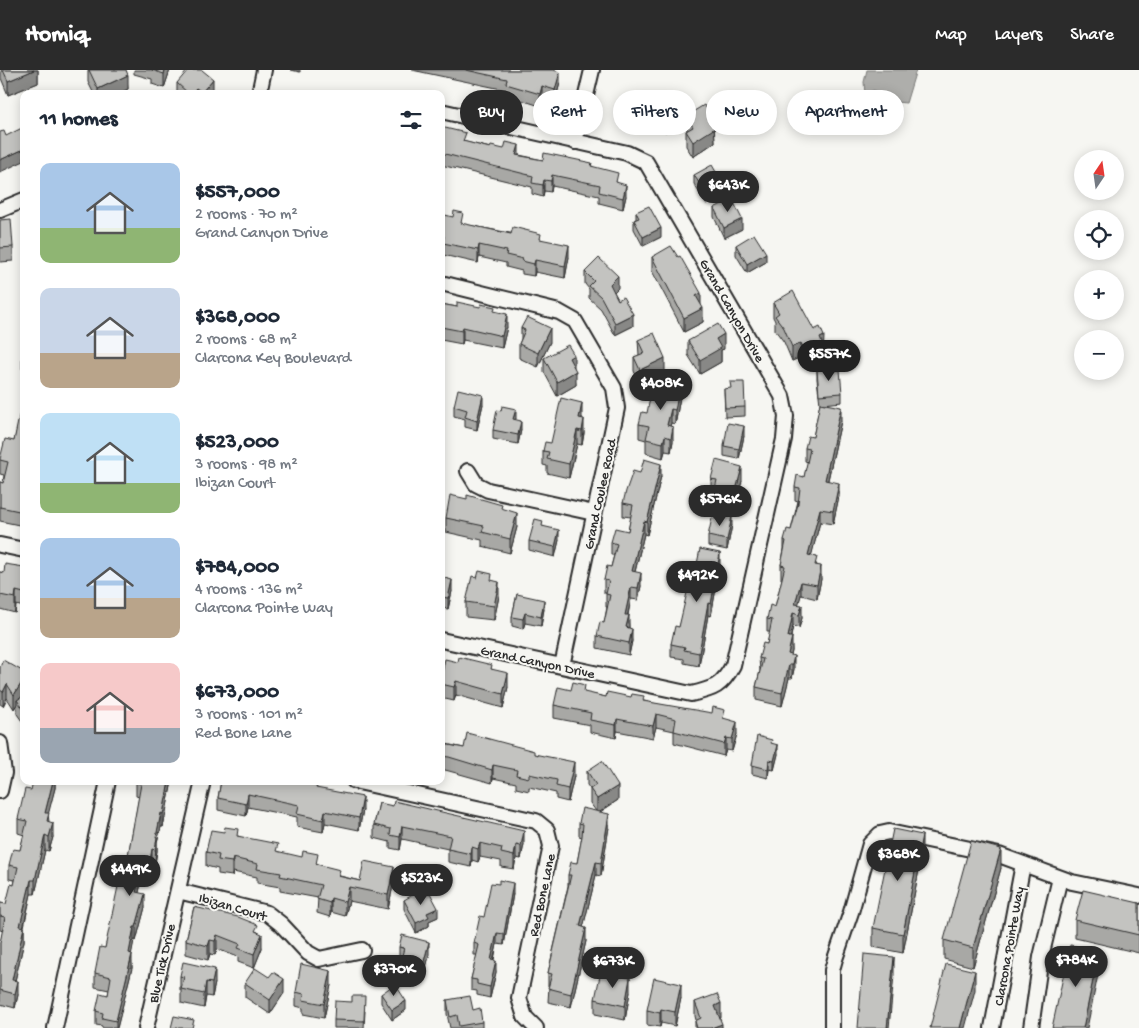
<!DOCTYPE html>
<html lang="en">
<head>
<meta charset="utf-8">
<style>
  :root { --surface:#fff; --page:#f2f2f3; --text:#1f2937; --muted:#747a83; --accent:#2b2b2b }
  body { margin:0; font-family:"Gochi Hand",sans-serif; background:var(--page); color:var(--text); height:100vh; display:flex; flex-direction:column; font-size:19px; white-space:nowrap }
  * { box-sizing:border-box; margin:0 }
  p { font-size:16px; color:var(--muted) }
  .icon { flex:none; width:28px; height:28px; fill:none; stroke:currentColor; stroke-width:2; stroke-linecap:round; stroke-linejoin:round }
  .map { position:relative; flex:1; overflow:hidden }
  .side { position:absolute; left:20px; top:20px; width:425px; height:695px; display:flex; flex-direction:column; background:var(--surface); border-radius:10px; box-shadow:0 2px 12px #0003 }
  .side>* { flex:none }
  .guide { position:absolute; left:460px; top:20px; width:475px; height:45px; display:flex; gap:10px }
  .needle { width:32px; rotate:13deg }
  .tools { position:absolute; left:1074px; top:80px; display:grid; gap:10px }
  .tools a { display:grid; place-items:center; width:50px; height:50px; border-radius:50%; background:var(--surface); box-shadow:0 2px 12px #0003; font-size:25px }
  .price { position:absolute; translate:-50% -42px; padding:0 11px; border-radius:18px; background:var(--accent); color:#fff; font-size:16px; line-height:32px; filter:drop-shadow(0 1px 2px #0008) }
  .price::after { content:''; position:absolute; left:50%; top:30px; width:15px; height:11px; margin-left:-8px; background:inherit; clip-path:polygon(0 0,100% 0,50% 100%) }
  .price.active { background:#222; color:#fff }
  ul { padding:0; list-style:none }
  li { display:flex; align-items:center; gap:15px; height:125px; padding:0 20px }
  li span { display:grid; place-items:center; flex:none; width:140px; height:100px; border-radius:10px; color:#555 }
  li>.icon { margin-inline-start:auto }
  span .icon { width:60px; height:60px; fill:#fffc; stroke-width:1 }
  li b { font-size:21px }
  h2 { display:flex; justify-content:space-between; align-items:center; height:60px; padding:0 20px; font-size:21px }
  .pill { padding:0 18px; border-radius:22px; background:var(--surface); box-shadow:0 2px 12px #0003; font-size:18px; line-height:45px }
  .pill.active { background:var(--accent); color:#fff }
  header { display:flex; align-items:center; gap:30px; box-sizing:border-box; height:70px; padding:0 25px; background:var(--accent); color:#fff }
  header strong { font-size:24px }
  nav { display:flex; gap:28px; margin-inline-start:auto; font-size:18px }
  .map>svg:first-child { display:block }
</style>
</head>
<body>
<header>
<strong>Homiq</strong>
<nav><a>Map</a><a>Layers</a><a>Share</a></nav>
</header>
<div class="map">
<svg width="1139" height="958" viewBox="0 0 1139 958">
  <rect width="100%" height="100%" fill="#f6f6f2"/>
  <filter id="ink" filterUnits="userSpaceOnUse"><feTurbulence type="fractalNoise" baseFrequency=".02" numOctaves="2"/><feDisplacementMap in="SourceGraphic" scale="10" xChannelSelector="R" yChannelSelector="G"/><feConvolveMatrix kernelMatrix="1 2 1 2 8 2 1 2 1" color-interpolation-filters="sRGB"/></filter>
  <g filter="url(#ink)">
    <!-- water -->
    <path fill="#aeaeab" stroke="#7a7a78" d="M867,0H916L906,33L886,31L879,28L878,23L874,20L865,24L864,12Z"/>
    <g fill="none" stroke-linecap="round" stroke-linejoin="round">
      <!-- minor casing -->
      <g stroke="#2b2b2b" stroke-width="18">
        <path id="minor" d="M259,24L264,0
          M441,41L627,83L646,92L782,326L786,346L784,369L733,595C722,616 714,619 691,624L441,570
          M575,72L592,0
          M0,140L24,130
          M441,213L559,242L575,251L614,318L617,338L562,596
          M468,401L476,414L488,420L594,443
          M0,475L24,480
          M0,673L4,703L0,721
          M354,711L536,751L547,760L551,776L519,928L525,947L536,958
          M178,821L267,843L281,854L308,883L319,889L362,880
          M55,958L108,711
          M146,958L203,711
          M832,958V900L835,889L851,842L870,774L880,764L889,762L999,785L1072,812L1139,826
          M992,958L1023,794
          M1031,958L1041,887L1060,808"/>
      </g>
      <!-- minor -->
      <use href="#minor" stroke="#f6f6f2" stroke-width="14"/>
    </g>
    <!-- wall -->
    <path fill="#a8a8a5" stroke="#2b2b2b" d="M1,0H38V13L8,25L1,8Z
      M88,0H126L128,19L118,24H94L88,12Z
      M134,0H170L164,18L152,14V9L134,4Z
      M291,0H300V2Z
      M412,0H553L560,13L555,31L542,28L540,36L506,25V20Z
      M177,13L213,19L209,24H178L177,23Z
      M673,41L666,62L648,55V46Z
      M686,46L714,57L715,72L693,87L686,76V61H687Z
      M441,57L466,72L519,85L543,90L592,96L618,113L626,126L623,139L599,133V126L552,116L551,122L544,121L543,127L532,124V117L441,95Z
      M694,105L723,124L706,134L694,114Z
      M714,138L742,159L724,168L714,147Z
      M636,142L661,167L643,176L634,159V150L636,149Z
      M441,144L463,154L541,169L569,187L565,208L535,202L534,206L522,204V201L506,197V193L479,187L478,193L443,185V178H441Z
      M0,150L13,177V191L0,192Z
      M23,151H24V166L23,164Z
      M736,175L766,192L747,203L736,185Z
      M652,187L701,235L703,252L684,262L652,201Z
      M585,202L618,218L614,222L633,256L615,265L601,239L589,228V219L585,214Z
      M773,233L824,280L823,281V290L806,297L801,287L792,291L784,272L775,260V251L773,247Z
      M441,234L457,237L495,242L507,257L502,278L463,270L462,274L441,270Z
      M521,258L550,272L538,297L519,288V274L521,269Z
      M638,270L665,303L640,314L634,301V287L639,285Z
      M688,271L724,279L721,280V292L700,304L688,285Z
      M24,278V299H22V285Z
      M544,288L574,298L576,315L557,326L544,302Z
      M817,300L826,301L842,323V332L823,334L841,351L828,410L839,426L833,454L820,452L811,486L817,495L821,509L817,529L801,525L798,534L802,548L799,558L793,556L791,567L792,581L791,585L794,599L792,608H789L782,636L756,630V617L760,601L759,588L767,574L770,562H767V549L775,537L782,509H781V495L784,479V470L791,460L798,431L795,430V417L804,407L808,392L805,391V378L813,367L820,334L817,309Z
      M724,319L745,337V346L725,347Z
      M680,327L676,350L675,354L671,353L670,356L673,371L671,382L665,381L663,388L646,383V370L639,368V354L647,343Z
      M24,332V456L0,451V412L3,413L4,405L0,404V389L14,371Z
      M483,334L477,360L465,357V349L454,346V336Z
      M582,347L584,363L582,375L577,374L569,408L547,403V396L543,395V381L551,373Z
      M516,348L515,350L521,360L518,374L493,369V360Z
      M744,366L739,389L724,386V376Z
      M640,403L661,406L647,465L644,464L635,502L641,516L638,530L631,529L628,545L629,558L632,571L629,585L597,578V566L604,553L607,537H606V523H604V510L611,497L614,485H611V472L628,461L631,447L623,446V433Z
      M711,409L742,411L735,438L715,433V424L711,423Z
      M502,439L517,457L510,483L482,476V470L446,462V448Z
      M732,455L727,480L708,476V466Z
      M543,456L559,470L555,487L529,480V471Z
      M720,496L711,546L708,545L699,596L684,593V589L671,587V574L679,557L693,514Z
      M24,497V537L16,535L15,543L0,539V502L4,503Z
      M441,507L452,521L448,539L441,538Z
      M477,508L492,511L499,526L494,550L466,547V532Z
      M517,524L544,539L541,556L525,553L523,559L512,556V547Z
      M458,592L492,599L508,617L503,638L456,625L454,631L441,628V608Z
      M0,597L21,628L24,626V654L17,644V634L14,639L7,628L3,636L0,634Z
      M585,623L606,627L644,631L725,649L737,664L732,681L726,680L724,686L674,673V661L656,657L653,668L617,661L616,668L590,662V655L554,648V635Z
      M441,666L446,674L464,678L534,684L574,706L568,732L556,729V723L529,717V721L516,718V713L493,708L492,713L449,701L441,699Z
      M772,673L778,684L774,700L769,699L768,708L752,704V695Z
      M587,701L618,730L600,742L609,757L601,806L596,805L583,857L586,871L571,937L548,932L549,916H548V903L568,816V805L577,793L582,767L579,766V753L596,741L590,733V719L587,715Z
      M55,711V718L48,743L49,752L53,767L49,781L45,780L35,824H31L24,857V871L15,911L18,925L15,938L0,934V873L3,861L0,860V833L6,834L14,815L15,810L9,809V795L20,780L24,765L18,763V749L31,720Z
      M136,711H172L163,757H161L157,772V781L155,793H152L149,810L142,809L139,822L145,837L136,871L134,870L131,884L132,898L117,958H102V956L96,955V941L108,925L109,920L95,917V903L105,878L125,802L139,727L136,726Z
      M221,711L317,718L363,740L359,760L325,753L323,762L297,757V747L248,737L246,746L218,740V728Z
      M379,733L524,774L521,789L516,788L514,799L501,797V791L480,787L478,792L472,790L471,797L448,792V779L402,769L400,780L390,778V772L374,768V755Z
      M238,766L278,782L318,794L340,806L360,811H394L388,839L349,831L345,846L331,842L330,847L317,843L318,828L280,821V817L257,813V807L233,802L232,806L218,804V799L206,796V782Z
      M922,784L903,883L873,877V858Z
      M1001,798L973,897L944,889V870Z
      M513,824L504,875L497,874L494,890L496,902L490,928L477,925V921L471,920V909L477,885H474V873L484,847Z
      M419,828L438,847L429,851V856L416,863L404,839V830Z
      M1139,833V883L1075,868V850Z
      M194,837L258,862L262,878L254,898L238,892V887L217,879L215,885L210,884L208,890L186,884V870Z
      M399,877L429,886L422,913L400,907V891H399Z
      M180,906L215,913L212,927L206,926L204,938L181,933V920H180Z
      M269,907L284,923L270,944L245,927V913Z
      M331,915L324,948L303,944V938L296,936V922Z
      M630,922L625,950L595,944V929Z
      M381,924L406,940L392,950L381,933Z
      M681,928L675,956L661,953L660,957L647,955V940Z
      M447,930L473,940L482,952V958H450L447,944Z
      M352,932L365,941L364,958H334V950Z
      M695,932L721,948H719L722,958H695V951L696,950L695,946Z"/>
    <!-- shaded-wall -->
    <path fill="#888886" stroke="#2b2b2b" d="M34,0H38V13L8,25V11Z
      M165,0H170L164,18V4Z
      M560,2V13L555,31V20Z
      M128,5V19L118,24H98V19Z
      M213,9V19L209,24H202V22Z
      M542,16V28L540,36V24Z
      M196,18V24H191Z
      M673,32V41L666,62V52Z
      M714,50L715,72L693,87V72L711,52Z
      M519,75V86L516,85Z
      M24,79V91L0,102V90Z
      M552,105V116L551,122V111Z
      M544,110V121L543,127V115Z
      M723,114V124L706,134V124Z
      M626,115V126L623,139V128Z
      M742,149V159L724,168V158Z
      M661,158V167L643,176V167Z
      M479,175V187L478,193V180Z
      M569,175V187L565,208V196Z
      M766,183V192L747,203V194Z
      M535,190V202L534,206V194Z
      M618,206V218L610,226V214Z
      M701,223V237L696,226Z
      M703,238V252L684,262V248Z
      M507,244V257L502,278V266Z
      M633,244V256L615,265V253Z
      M463,257V270L462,274V261Z
      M550,258V272L538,297V283Z
      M724,264V279L721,280V292L700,304V290L716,269Z
      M824,266L823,290L806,297V283L820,268Z
      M801,273V287L792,291V277Z
      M574,285V299L569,288Z
      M665,288V303L640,314V300Z
      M576,301V315L557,326V312Z
      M680,313V327L676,350L675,354V340Z
      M483,325V334L477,360V351Z
      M582,333V347L579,362V348Z
      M841,337V351L825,423V410Z
      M516,339V348L513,359V349Z
      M671,339V353L667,367V355Z
      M584,349V363L582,375V361Z
      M521,351V360L518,374V365Z
      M744,356V366L739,389V379Z
      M673,357V371L671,382V368Z
      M577,360V374L569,408V394Z
      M665,366V381L663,388V373Z
      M661,394V406L647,465V452Z
      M742,397V411L735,438V424Z
      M839,413V426L833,454V441Z
      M24,416V430L21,443V429Z
      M820,439V452L808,499V485Z
      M517,443V457L510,483V469Z
      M732,446V455L727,480V470Z
      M644,451V464L632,514V501Z
      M559,460V470L555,487V477Z
      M720,483V496L711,546V534Z
      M821,496V509L817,529V515Z
      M641,503V516L638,530V518Z
      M452,510V521L448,539V528Z
      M499,512V526L494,550V536Z
      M801,512V525L796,544L795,534Z
      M631,517V529L625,557V545Z
      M16,521V535L15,543V528Z
      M544,530V539L541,556V547Z
      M708,533V545L699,596V583Z
      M802,535V548L799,558V545Z
      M525,543V553L523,559V549Z
      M793,543V556L788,580V567Z
      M629,545V558L626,557Z
      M632,559V571L629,585V573Z
      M792,567V581L789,595V608L782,636V623L788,584Z
      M794,586V599L792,608V595Z
      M508,603V617L503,638V624Z
      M24,609V623L19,632L17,630V634L14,639V625Z
      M456,611V625L454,631V617Z
      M7,614V628L3,636V622Z
      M656,644V657L653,668V656Z
      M617,649V661L616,668V655Z
      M737,652V664L732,681V669Z
      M726,668V680L724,686V674Z
      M778,675V684L774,700V691Z
      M769,690V699L768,708V699Z
      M574,692V706L568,732V719Z
      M493,695V708L492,713V700Z
      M53,711H55V718L45,757V743Z
      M169,711H172L163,757V744Z
      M618,716V730L597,744V729Z
      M248,724V737L246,746V734Z
      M363,727V740L359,760V748Z
      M325,741V753L323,762V750Z
      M161,743V757L157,772V781L155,793L156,767Z
      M609,744V757L601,806V793Z
      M53,753V767L49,781V767Z
      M402,756V769L400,780V767Z
      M524,761V774L521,789V776Z
      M45,765V780L35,824V810Z
      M922,765V784L903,883V864Z
      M480,773V787L478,792V779Z
      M516,775V788L514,799V786Z
      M472,777V790L471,797V784Z
      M152,779V793L149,810V796Z
      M1001,779V798L973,897V878Z
      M233,788V802L232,806V792Z
      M596,792V805L580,870V856Z
      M142,795V809L136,835V822Z
      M394,797V811L388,839V825Z
      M31,810V824L20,871V856Z
      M513,813V824L504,875V864Z
      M349,817V831L345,846V832Z
      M145,824V837L136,871V857Z
      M331,828V842L330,847V833Z
      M438,838V847L429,851V856L416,863V853L427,843Z
      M24,857V871L12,924V910Z
      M134,857V870L129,897V883Z
      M586,858V871L571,937V924Z
      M497,863V874L491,901V890Z
      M262,864V878L254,898V884Z
      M217,865V879L215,885V871Z
      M210,870V884L208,890V876Z
      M429,872V886L422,913V899Z
      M1099,881V900L1087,958H1083Z
      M132,884V898L117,958H116V951Z
      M894,887V905L889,958H887Z
      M496,891V902L490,928V917Z
      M215,899V913L212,927V913Z
      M331,901V915L324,948V934Z
      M975,901V920L965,958H960Z
      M630,908V922L625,950V936Z
      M284,909V923L270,944V930Z
      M18,911V925L15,938V924Z
      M206,912V926L204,938V924Z
      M681,914V928L675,956V942Z
      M406,931V940L392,950V940Z
      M721,933V948L715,950V936Z
      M661,939V953L660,957V943Z
      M722,954V958H711Z"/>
    <!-- building -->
    <path fill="#c3c3c0" stroke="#2b2b2b" d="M3,0H34L8,11Z
      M89,0H126L128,5L98,19Z
      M152,0H165L164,4Z
      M188,0H202L213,9L202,22L196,18L191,24H189L177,13Z
      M466,0H553L560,2L555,20L542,16L540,24L506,14L507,9Z
      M654,26L673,32L666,52L648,46Z
      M704,35L714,50L711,52L715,58L693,72L686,61L693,57L686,46Z
      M24,57V79L0,90V62L4,61L6,66Z
      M441,57L466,63L463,71L490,78L491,76L504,79L506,72L519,75L516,85L543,90L544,83L592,93L591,96L618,103L616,112L626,115L623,128L599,122L600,115L552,105L551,111L544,110L543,115L532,113L533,106L441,83Z
      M712,95L723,114L706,124L694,105Z
      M732,129L742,149L724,158L714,138Z
      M649,136L661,158L643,167L634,150L639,148L636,142Z
      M454,141L463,143L461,153L511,164L513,157L541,164L540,169L569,175L565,196L535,190L534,194L522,191L523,189L506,185L507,181L479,175L478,180L443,173L444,166L441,165V144L453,147Z
      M11,149L13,177L0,178V150Z
      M754,164L766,183L747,194L736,175Z
      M671,176L678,187L680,186L701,223L696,226L703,238L684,248L652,187Z
      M599,188L618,206L610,214L618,230L623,227L633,244L615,253L601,227L589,216L594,211L585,202Z
      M793,221L814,260L820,257L824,266L820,268L823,276L806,283L801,273L792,277L784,258L775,246L779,243L773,233Z
      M457,232L480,237L481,234L495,237L494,241L507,244L502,266L463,257L462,261L441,257L442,242H441V234L457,237Z
      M527,247L550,258L538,283L519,274L525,260L521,258Z
      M718,254L724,264L716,269L721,278L700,290L688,271Z
      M654,263L665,288L640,300L634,287L644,283L638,270Z
      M568,275L574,285L569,288L576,301L557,312L544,288Z
      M826,299V301L840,300L842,323L819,325L817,300Z
      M657,309L680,313L676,336L675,340L671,339L667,355L673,357L671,368L665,366L663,373L646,369L649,356L639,354L642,342L647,343L651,323L655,324Z
      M730,312H744L745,337L725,338L724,319L731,318Z
      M458,319L483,325L477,351L465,347L467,340L454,336Z
      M561,328L582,333L579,348L584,349L582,361L577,360L569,394L547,389L549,382L543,381L545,372L551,373Z
      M22,332H24V416L21,429H24V442L0,437V412L3,413L8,392L0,390V389L5,369L14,371Z
      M820,333L841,337L825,410L839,413L833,441L820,439L808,485L817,487L815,495L821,496L817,515L801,512L795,534L802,535L799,545L793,543L788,567H792L788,584L794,586L792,595H789L782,623L756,617L763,589L759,588L763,573L767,574L772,550L767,549L770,535L775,537L785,496L781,495L786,471L784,470L787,459L791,460L798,434L800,418L795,417L797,405L804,407L810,379L805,378L808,366L813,367Z
      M502,336L516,339L513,349L521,351L518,365L493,360L497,340L501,341Z
      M728,353L744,356L739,379L724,376Z
      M644,389L661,394L647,452L644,451L632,501L641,503L638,518L631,517L625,545H629L626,557L632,559L629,573L597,566L600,552L604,553L610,525L606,524L609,511L604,510L607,496L611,497L617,474L611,472L615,458L628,461L633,435L623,433L626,421L633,401L640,403Z
      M716,390L742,397L735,424L715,419L717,410L711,409Z
      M450,425L467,429V425L502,435L501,438L517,443L510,469L482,462L484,456L446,448Z
      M719,443L732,446L727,470L708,466L712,448L718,449Z
      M535,449L543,451L542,456L559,460L555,477L529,471Z
      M700,479L720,483L711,534L708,533L699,583L684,580L685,577L671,574L675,556L679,557L689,514H693Z
      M5,494L24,497V523L16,521L15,528L0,525V502L4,503Z
      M479,501L492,504L491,510L499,512L494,536L466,532L472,506L477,508Z
      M441,507L452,510L448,528L441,527Z
      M517,524L544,530L541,547L525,543L523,549L512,547Z
      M459,587L492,595L491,599L508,603L503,624L456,611L454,617L441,614V608L445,589L458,592Z
      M3,590L24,602V609L14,625L7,614L3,622L0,620V597Z
      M573,612L585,615L584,622L606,627L607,622L631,627L632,624L644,626L643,631L712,643L713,637L725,640L723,648L737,652L732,669L726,668L724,674L674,661L676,649L656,644L653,656L617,649L616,655L590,650L591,643L554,635L558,617L571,620Z
      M24,626V640L17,630Z
      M467,663L534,681V684L574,692L568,719L556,716L557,710L529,704V708L516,705L517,700L493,695L492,700L449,687L441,686V666L446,667L444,674L464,678Z
      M757,666L772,670L771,673L778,675L774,691L769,690L768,699L752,695Z
      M602,691L618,716L597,729L590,719L596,715L587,701Z
      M33,711H53L45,743H49L47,751L53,753L49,767L45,765L35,810H31L20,856L24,857L12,910L18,911L15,924L0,920V873L5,847L0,846V833L6,834L11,814L14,815L18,797L9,795L13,779L20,780L27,751L18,749L25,719L31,720Z
      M136,711H169L163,744L161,743L156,767H157L155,780L152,779L149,796L142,795L136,822L145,824L136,857H134L129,883L132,884L116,951L102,948L103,943L96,941L100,923L108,925L111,907L95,903L100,877L105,878L121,802H125L141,714L136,712Z
      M221,711H297L317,715L316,718L363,727L359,748L325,741L323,750L297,744L299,735L248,724L246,734L218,728Z
      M394,731L524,761L521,776L516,775L514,786L501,783L502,778L480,773L478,779L472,777L471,784L448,779L451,766L402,756L400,767L390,765L391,759L374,755L379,733L393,736Z
      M582,738L609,744L601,793L596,792L580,856L586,858L571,924L548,918L552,904L548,903L571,805H568L571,792L577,793L582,766L583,754L579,753Z
      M225,757L238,759L237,766L278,774L276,781L302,787L303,781L318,784L316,794L340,800L338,806L360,811L364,791L394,797L388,825L349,817L345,832L331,828L330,833L317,829L321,815L280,806L281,803L257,799L258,794L233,788L232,792L218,790L219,785L206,782L211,760L224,762Z
      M893,759L922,765L903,864L873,858Z
      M971,771L1001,779L973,878L944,870Z
      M499,810L513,813L504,864L497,863L491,890L496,891L490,917L477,914V910L471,909L479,875L474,873L480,846L484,847L491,813L499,814Z
      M1083,820L1139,833V865L1075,850Z
      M416,823L419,828L430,823L438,838L427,843L429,847L416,853L404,830Z
      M194,837L238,847L258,855L255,861L262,864L254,884L238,878L240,874L217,865L215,871L210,870L208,876L186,870Z
      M402,865L429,872L422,899L400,893L404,878L399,877Z
      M1070,875L1099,881L1083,958H1052Z
      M864,884L894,887L887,958H858Z
      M183,892L215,899L212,913L206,912L204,924L181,919L184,907L180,906Z
      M301,894L331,901L324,934L303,930L304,924L296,922Z
      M946,894L975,901L960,958H930Z
      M255,898L269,907L273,902L284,909L270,930L245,913Z
      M601,901L630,908L625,936L595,929Z
      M654,908L681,914L675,942L661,939L660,943L647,940Z
      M395,914L406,931L392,940L381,924Z
      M717,924L721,933L715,936L722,954L711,958H697L695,951L701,948L695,932Z
      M352,926H365L364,951L334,950L335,931L352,932Z
      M470,926L473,940L480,938L482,952L459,956L457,945L450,947L447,930Z
      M174,946L194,950L192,958H171Z"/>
  </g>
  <g text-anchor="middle" stroke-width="4" stroke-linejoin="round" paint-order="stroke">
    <!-- street labels -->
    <g font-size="14" fill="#2b2b2b" stroke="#f6f6f2">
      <text transform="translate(733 240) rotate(60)" y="5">Grand Canyon Drive</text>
      <text transform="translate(599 424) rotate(-78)" y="5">Grand Coulee Road</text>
      <text transform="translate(538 591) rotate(12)" y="5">Grand Canyon Drive</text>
      <text transform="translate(541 825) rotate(-78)" y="5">Red Bone Lane</text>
      <text transform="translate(233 836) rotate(16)" y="5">Ibizan Court</text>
      <text transform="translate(1008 876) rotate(-80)" y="5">Clarcona Pointe Way</text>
      <text transform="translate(161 893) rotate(-77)" y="5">Blue Tick Drive</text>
    </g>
  </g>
</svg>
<div class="tools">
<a><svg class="needle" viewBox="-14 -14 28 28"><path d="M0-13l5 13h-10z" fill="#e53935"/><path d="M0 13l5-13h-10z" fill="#747a83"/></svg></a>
<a><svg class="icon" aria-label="locate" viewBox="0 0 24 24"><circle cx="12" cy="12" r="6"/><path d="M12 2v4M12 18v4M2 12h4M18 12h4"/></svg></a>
<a>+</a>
<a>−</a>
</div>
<b class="price" style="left:728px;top:143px">$643K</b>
<b class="price active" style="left:829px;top:312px">$557K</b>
<b class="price" style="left:661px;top:341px">$408K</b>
<b class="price" style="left:720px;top:457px">$576K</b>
<b class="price" style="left:697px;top:533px">$492K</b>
<b class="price" style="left:898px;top:812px">$368K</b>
<b class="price" style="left:130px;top:827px">$449K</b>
<b class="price" style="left:421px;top:836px">$523K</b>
<b class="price" style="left:1076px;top:918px">$784K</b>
<b class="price" style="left:613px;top:919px">$673K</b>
<b class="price" style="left:394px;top:927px">$370K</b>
<div class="guide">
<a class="pill active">Buy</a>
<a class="pill">Rent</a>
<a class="pill">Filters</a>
<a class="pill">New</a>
<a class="pill">Apartment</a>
</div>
<section class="side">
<h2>11 homes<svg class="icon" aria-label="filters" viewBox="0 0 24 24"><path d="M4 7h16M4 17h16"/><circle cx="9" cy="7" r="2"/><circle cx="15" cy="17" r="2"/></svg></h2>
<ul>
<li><span style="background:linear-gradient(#a9c7e8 65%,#8fb573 0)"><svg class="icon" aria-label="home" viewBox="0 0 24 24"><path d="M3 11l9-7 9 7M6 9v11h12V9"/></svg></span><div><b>$557,000</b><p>2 rooms · 70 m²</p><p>Grand Canyon Drive</p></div></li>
<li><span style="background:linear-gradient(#c9d6e8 65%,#b9a48a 0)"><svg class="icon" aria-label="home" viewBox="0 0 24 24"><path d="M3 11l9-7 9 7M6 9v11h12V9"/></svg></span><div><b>$368,000</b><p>2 rooms · 68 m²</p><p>Clarcona Key Boulevard</p></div></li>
<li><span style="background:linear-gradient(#bfe0f5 70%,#8fb573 0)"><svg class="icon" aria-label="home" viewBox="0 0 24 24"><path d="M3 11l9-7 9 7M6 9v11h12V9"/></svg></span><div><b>$523,000</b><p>3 rooms · 98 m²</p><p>Ibizan Court</p></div></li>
<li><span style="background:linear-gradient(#a9c7e8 60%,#b9a48a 0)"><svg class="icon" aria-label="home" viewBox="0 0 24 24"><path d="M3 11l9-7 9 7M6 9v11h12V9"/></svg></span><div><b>$784,000</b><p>4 rooms · 136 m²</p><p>Clarcona Pointe Way</p></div></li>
<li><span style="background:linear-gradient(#f6c9c9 65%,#9aa5b1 0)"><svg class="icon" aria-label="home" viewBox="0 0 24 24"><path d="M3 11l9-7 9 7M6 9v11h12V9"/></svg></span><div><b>$673,000</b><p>3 rooms · 101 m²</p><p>Red Bone Lane</p></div></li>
</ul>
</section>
</div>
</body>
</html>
